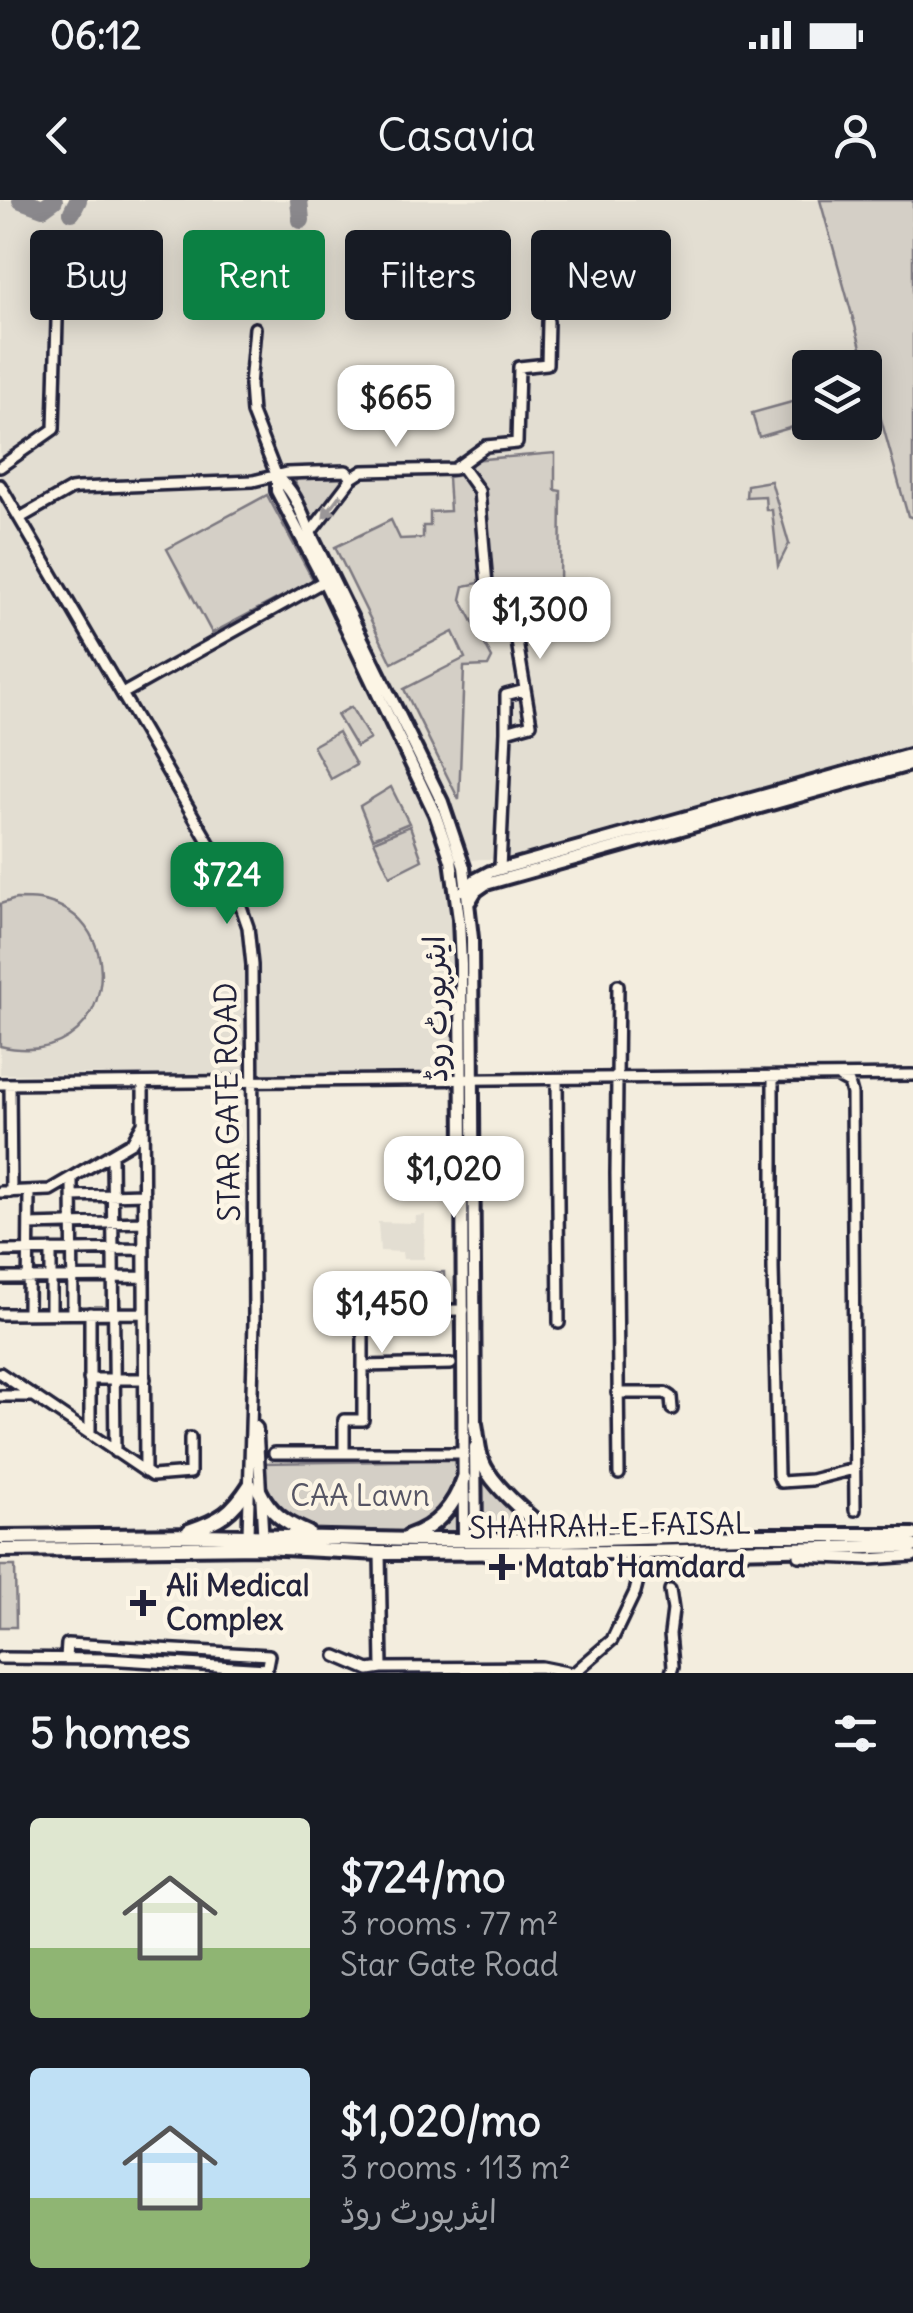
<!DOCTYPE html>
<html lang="en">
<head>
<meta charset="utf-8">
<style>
  :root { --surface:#171b24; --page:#242831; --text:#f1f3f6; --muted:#9ea1a6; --accent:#0b8043 }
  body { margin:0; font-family:Delius,"Playpen Sans Arabic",sans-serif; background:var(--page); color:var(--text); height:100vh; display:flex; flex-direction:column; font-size:38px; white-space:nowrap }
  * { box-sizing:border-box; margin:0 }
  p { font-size:32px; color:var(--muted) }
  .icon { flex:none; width:55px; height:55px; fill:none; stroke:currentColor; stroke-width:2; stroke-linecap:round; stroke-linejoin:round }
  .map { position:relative; height:1473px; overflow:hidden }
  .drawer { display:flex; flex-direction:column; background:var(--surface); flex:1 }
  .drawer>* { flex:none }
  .guide { position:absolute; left:30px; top:30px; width:855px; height:90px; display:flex; gap:20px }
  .controls { position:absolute; left:792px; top:150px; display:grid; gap:20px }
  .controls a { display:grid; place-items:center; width:90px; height:90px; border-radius:10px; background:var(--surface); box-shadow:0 5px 25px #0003; font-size:50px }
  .price { position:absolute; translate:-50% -85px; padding:0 22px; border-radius:20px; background:#fff; color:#222; font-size:32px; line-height:65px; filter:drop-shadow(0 2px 5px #0008) }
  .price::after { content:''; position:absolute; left:50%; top:60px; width:30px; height:22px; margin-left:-15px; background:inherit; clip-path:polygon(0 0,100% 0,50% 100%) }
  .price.current { background:var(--accent); color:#fff }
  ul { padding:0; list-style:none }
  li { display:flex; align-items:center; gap:30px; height:250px; padding:0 30px }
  li span { display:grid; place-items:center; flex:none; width:280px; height:200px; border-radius:10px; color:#555 }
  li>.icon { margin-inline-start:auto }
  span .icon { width:120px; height:120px; fill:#fffc; stroke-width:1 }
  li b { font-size:42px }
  h2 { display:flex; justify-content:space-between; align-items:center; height:120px; padding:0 30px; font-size:42px }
  .chip { padding:0 35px; border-radius:10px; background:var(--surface); box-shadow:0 5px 25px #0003; font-size:35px; line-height:90px }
  .chip.current { background:var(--accent); color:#fff }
  .status { display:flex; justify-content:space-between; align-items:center; height:70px; padding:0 50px; background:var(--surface); direction:ltr }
  .status svg { height:28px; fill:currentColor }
  header { display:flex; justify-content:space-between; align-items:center; height:130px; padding:0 30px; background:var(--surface); font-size:45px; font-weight:600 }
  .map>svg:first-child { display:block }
</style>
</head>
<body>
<div class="status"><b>06:12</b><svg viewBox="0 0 49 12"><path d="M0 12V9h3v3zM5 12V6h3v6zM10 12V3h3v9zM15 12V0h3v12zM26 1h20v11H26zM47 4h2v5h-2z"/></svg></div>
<header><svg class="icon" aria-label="back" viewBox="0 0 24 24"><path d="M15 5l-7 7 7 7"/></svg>Casavia<svg class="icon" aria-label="person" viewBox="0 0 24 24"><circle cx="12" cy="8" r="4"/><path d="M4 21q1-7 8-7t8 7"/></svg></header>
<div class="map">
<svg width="913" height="1473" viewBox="0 0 913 1473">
  <rect width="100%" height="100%" fill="#f3edde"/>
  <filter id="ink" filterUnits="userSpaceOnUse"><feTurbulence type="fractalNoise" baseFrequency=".01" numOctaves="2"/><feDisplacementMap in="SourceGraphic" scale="20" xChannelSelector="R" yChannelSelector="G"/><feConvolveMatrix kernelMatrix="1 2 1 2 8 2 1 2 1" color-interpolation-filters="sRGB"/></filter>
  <g filter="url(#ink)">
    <!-- built -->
    <path fill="#e3ded2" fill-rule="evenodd" d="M0,0H913V545L509,659H480L446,664L454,714V868L446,871L257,875L0,874ZM810,168H865V222H810Z
      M425,1015L424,1059H403L402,1052L380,1051L378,1022L415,1023L416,1016Z"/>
    <!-- green -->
    <path fill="#d4cfc6" stroke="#7b7880" stroke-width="2.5" d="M820,0H913V318L908,316Z
      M810,197V222L759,237L752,213Z
      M555,253V290L561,291L560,386L501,399L491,386L482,290L470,274L472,260Z
      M462,275L475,287L484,382L464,386L461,399L492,458L488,466L464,467L459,600L404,489L465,458L453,432L392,463L335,347L391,320L400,339L423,338V326H430V312L450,311L448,277Z
      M342,278L345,282L316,320L310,319L295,282L297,279Z
      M771,281L789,344L778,366L772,310H766L765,296L746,297L747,285Z
      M267,295L313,380L212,433L167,349Z
      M351,507L370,539L356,547L337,515Z
      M338,532L356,565L331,579L313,546Z
      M391,587L409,623L373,638L360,606Z
      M410,626L422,660L390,676L374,641Z
      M16,699C23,699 32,699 39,700C135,716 117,873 0,846V704Z
      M444,1072L445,1105L405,1106L404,1074Z
      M459,1260C460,1291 440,1323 408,1330C391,1334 371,1333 353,1332C330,1332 305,1332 285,1318C267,1305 262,1283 260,1263Z
      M477,1268L535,1330L534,1333L482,1334L478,1332Z
      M460,1301L459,1334L428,1335L426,1332Z
      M0,1366H15L16,1427H0Z"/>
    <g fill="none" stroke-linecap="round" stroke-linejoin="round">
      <!-- taxiway -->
      <path stroke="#8a888c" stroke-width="18" d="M21,0L43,8L54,0
        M299,0L301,20
        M72,12L78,0"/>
      <!-- minor casing -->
      <g stroke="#22223b" stroke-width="16">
        <path id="minor" d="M255,128L250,185L252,213L277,277
          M461,266L479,291L487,385L514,424L531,524L506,531L500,669
          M0,267L54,229L57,120
          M0,285L212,648L237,695L248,727L252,765L254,1121L248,1335
          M20,318L71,289L78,288L253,281L286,273L346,271L352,278
          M310,333L352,278L363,271L454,269L486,246L517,243L519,167L547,164L548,121
          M122,494L324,381
          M506,531V495L525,490
          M618,785L616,974L619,1274
          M773,877V1068L778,1275L781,1282L811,1280L854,1269
          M840,878L849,883L852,894L855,1310
          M557,879L559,1123
          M143,883L145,1272
          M0,884L913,875
          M10,884L11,992
          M112,954L115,1252
          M72,978L73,1113
          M0,992L50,990L132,942L143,923
          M72,996L144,994
          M29,1025L144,1022
          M51,1050V1112
          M0,1051L144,1049
          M0,1078L144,1077
          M28,1113L29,992
          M0,1114L144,1113
          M363,1166L451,1164
          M0,1173L152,1276L190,1273V1238
          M89,1179H145
          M617,1193H665L671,1197L672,1209
          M0,1196H32
          M255,1226L257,1228L263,1336
          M90,1234V1113
          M274,1253H464
          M344,1253V1220H363V1111L464,1110
          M380,1353L382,1468
          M799,1356L869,1359L913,1356
          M670,1390L673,1410L670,1434L673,1466L671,1473
          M336,1456L369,1470L382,1468L541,1467L571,1473
          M0,1458L106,1459L266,1469
          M66,1458L67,1444L269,1455L266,1471
          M574,1473L612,1440L635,1392L645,1352"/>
      </g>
      <!-- major casing -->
      <g stroke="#22223b" stroke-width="18">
        <path id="major" d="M277,277C295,291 301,312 310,333L442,602L464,667L472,738L475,1230
          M277,277V291L324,381L435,614L451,660L459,719L461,765L464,1340
          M464,691L475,680L490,672L913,554
          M470,701L476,691L486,684L913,564
          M475,1247L476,1340"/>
      </g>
      <!-- highway casing -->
      <g stroke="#22223b" stroke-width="20">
        <path id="highway" d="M475,1224C478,1239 478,1258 487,1271C501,1293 536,1324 558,1338
          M259,1290C270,1313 285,1323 308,1333
          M189,1331C221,1320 232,1313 250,1285
          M409,1336C437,1327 455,1305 464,1278
          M0,1337L203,1335L416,1340H561L746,1335H913
          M0,1350L263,1347L380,1353L645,1352L913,1346"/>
      </g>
      <!-- minor -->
      <use href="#minor" stroke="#fcf5e5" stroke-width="9"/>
      <!-- major -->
      <use href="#major" stroke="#fcf5e5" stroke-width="10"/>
      <!-- highway -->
      <use href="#highway" stroke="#fcf5e5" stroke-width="12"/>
    </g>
    <!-- one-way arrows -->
    <defs><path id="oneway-solid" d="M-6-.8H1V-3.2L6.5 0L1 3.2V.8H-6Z" transform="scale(2.5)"/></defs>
    <use fill="#9a9698" href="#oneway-solid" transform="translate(332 306) rotate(127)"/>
  </g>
  <!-- markers -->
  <g fill="#22223b" stroke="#fcf5e5" stroke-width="4">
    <path d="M497 1352h10v10h10v10h-10v10h-10v-10h-10v-10h10z"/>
    <path d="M138 1388h10v10h10v10h-10v10h-10v-10h-10v-10h10z"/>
  </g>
  <g text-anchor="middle" stroke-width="9" stroke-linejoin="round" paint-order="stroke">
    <!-- street labels -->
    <g font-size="30" fill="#22223b" stroke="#fcf5e5">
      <text transform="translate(436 809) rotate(-91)" y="10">ایئرپورٹ روڈ</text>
      <text transform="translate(228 902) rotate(-91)" y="10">STAR GATE ROAD</text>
      <text transform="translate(610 1326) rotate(-1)" y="10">SHAHRAH-E-FAISAL</text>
    </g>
    <!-- park labels -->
    <g font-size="30" fill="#575665" stroke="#fcf5e5">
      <text x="360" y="1306">CAA Lawn</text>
    </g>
    <!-- poi labels -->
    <g font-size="30" font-weight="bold" fill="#22223b" stroke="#fcf5e5" text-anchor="start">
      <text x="524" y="1377">Matab Hamdard</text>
      <text x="166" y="1396">Ali Medical<tspan x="166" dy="34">Complex</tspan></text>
    </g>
  </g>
</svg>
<div class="controls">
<a><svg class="icon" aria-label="layers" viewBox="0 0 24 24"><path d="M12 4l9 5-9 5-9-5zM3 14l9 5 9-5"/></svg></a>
</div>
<b class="price" style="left:396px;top:250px">$665</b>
<b class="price" style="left:540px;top:462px">$1,300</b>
<b class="price current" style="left:227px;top:727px">$724</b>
<b class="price" style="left:454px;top:1021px">$1,020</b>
<b class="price" style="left:382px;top:1156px">$1,450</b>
<div class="guide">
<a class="chip">Buy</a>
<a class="chip current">Rent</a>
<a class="chip">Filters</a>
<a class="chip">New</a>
</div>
</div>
<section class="drawer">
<h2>5 homes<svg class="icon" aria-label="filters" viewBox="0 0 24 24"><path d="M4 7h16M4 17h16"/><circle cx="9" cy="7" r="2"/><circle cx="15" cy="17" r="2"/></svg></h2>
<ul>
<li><span style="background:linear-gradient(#dfe7d0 65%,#8fb573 0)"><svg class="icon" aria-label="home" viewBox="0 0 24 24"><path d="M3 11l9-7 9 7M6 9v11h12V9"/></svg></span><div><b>$724/mo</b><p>3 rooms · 77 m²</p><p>Star Gate Road</p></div></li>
<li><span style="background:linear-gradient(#bfe0f5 65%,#8fb573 0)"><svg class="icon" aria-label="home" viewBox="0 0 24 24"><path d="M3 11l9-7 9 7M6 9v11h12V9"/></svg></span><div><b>$1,020/mo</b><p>3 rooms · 113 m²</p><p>ایئرپورٹ روڈ</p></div></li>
</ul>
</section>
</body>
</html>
